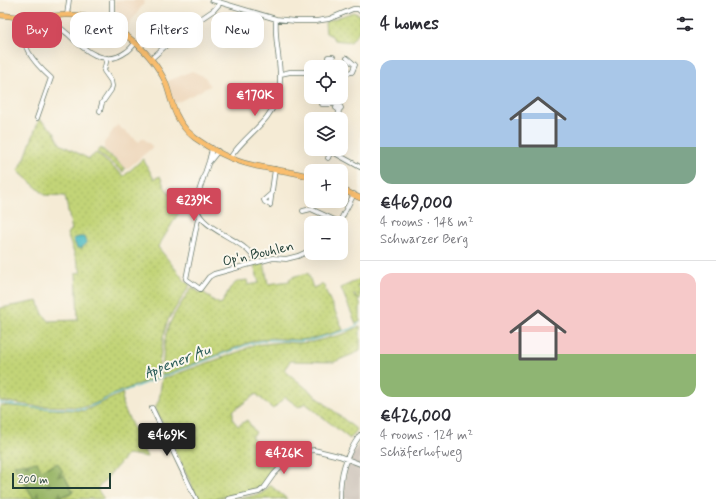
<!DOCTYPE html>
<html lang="en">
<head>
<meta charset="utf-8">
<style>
  :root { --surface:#fff; --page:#f7f7f7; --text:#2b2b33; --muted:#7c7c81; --line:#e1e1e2; --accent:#d1495b }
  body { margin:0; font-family:Mynerve,sans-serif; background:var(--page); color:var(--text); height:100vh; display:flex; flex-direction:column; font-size:15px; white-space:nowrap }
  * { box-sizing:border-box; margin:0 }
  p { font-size:13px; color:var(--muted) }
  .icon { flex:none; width:22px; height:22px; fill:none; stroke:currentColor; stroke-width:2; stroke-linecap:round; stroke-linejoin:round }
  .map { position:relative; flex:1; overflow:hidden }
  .panel { display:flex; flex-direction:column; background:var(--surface); width:356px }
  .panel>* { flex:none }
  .banner { position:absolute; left:12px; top:12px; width:288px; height:36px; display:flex; gap:8px }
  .buttons { position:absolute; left:304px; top:60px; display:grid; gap:8px }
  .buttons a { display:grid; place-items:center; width:44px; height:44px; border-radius:8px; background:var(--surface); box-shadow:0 4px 16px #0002; font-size:20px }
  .scale { position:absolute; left:12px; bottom:10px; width:99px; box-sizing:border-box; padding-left:4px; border:2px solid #1f3d34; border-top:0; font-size:11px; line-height:14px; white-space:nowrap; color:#1f3d34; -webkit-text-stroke:3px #fbf7ec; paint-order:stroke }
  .price { position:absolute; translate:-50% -34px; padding:0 9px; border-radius:4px; background:var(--accent); color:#fff; font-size:13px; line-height:26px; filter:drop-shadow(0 1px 2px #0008) }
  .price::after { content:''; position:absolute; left:50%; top:24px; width:12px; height:9px; margin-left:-6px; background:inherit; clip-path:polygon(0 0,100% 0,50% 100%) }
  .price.active { background:#222; color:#fff }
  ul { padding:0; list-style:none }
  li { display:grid; align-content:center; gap:8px; height:212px; padding:0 20px }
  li+li { border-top:1px solid var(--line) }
  li span { display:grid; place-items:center; height:124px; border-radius:12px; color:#555 }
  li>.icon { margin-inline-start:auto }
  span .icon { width:72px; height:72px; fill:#fffc; stroke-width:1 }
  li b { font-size:17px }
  h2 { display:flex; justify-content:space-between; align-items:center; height:48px; padding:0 20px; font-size:17px }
  .tag { padding:0 14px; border-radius:12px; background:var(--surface); box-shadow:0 4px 16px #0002; font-size:14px; line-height:36px }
  .tag.active { background:var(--accent); color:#fff }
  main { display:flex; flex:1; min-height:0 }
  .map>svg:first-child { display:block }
</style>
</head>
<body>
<main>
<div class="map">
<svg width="360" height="499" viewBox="0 0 360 499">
  <defs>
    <pattern id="grass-dots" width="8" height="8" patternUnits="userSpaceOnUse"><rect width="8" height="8" fill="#c2d477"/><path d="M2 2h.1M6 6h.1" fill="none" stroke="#a6b768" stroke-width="1.8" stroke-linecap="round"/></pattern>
    <pattern id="forest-firs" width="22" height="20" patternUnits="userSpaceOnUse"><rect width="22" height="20" fill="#99b668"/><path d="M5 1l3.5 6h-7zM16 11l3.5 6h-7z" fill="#7c9556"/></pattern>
  </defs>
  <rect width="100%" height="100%" fill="#fbf7ec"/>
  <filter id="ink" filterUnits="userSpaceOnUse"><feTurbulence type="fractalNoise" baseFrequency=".025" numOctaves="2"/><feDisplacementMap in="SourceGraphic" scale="8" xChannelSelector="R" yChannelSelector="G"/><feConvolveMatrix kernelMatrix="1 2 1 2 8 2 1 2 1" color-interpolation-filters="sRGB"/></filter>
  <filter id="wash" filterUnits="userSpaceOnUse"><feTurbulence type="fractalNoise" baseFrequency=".012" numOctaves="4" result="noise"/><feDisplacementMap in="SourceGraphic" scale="16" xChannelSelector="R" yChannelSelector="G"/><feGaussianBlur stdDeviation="0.9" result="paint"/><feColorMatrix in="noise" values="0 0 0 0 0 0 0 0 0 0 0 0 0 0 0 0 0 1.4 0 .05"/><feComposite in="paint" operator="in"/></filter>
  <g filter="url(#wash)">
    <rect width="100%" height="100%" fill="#f5ebd5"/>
    <!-- built -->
    <path fill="#eed7bb" d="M115,0H144V3L124,32L115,24Z
      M192,71L205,77L210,86L174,104L168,81Z
      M117,125L139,142L143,138L153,147L127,169L104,149V143Z"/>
    <!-- industrial -->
    <path fill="#ccc2b9" d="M360,441V499H344L345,478L350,459Z"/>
    <!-- grass -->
    <path fill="url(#grass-dots)" stroke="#708856" d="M353,12L360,15V30L351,42L334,40L332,36L326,33L325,22Z
      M39,119L54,131L60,144L89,159L96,153L124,176L143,159L154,179L160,176L164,186L181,209L158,247L185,281L190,285L168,320L164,333L157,377L114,394L96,403L84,407L35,406L0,401V309L1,308L38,301L43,314L49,321L78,320L76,273L81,272L67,234L69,231L72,230L65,196L45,195L18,171L25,158Z
      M101,148L125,168L123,172L97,152Z
      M264,262L268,284L290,281L289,279L295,276L308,273L313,288L323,284C329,300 337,314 343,330L311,339L298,340L271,338L253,341L162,376C163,362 163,348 166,334C170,318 183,301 192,287L200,293L203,292L214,301L220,304L222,303L230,288L239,280L240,281L247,280L248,285L259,283L254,265Z
      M360,279V285L357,286V287L360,290V299H357L355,294L353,295L360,302V321L356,324L341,288Z
      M360,326V351L358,352L334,362L290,361L284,370L357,430L350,439L305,403L299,407L285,397L273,409L256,394L233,411V420L238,426L247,420L256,433L251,436L264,455L274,446L278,449L281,446L290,458L280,464L274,470L265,484L257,490L214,499H198L155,408L159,400L162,379L241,351L253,345L283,342L298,343L312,342L344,334Z
      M123,393L122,404L147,457L128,454L97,489L104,499H56L73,492L41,470L14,465L34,499H0V405L10,406L84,411Z
      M270,485L287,499H237L260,494L266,490Z"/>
    <!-- forest -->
    <path fill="url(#forest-firs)" stroke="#5c7a4e" d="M37,462L41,470L58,463L73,492L56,499H34L14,465Z"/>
    <!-- water -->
    <path fill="#4dbbc3" stroke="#367c7c" d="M79,237H84L86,240V243L82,248H77L73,239Z"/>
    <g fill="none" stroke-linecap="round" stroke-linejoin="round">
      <!-- stream -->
      <path stroke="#4dbbc3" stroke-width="1" d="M0,403L35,408L84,409L96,404L114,395L252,343L268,340L298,341L312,340L351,329L360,323"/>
    </g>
  </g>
  <g filter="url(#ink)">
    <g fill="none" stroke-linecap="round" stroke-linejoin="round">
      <!-- minor casing -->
      <g stroke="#6a7a6c" stroke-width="5.5">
        <path id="minor" d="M212,0L276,19L295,21H316L329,19L353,9H358L360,11
          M67,15L69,0
          M53,16C54,24 63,30 69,35C84,50 105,68 126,52C130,50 132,47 135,43
          M20,18C21,46 31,60 51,78L37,118
          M110,25L112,17V0
          M140,48L157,25L150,18
          M151,59L180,33L214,10L220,3
          M328,67V57H333
          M281,74L290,72H311
          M341,74L352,72L355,65L347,58
          M322,104H338
          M100,111L102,103L111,90L112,86L111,81L104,71L107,58
          M338,119L339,110L341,108L340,106L338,105L337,106L336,108L339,110
          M212,148L211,153L209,161L197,197C190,225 230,234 246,249C249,251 251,254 253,256
          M331,151L360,167
          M230,158C240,142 256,131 267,117C292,84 273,54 276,19
          M328,158L331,151L330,149
          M210,161L218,151
          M272,193L264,200L265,202L270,205L275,169
          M303,211L311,209L339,222
          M200,217L198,219L186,279L200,289L209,277L214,274L273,258L286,259L298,256L311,250
          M339,223L354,194
          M152,408L196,499
          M228,499L259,492L264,488L274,474L281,467L308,451L314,450L339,456L360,464
          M340,499C340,474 345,456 360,435"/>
      </g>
      <!-- major casing -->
      <g stroke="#6a7a6c" stroke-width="6">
        <path id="major" d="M0,15C11,16 22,18 33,18C44,18 55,15 66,15C105,13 146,45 163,77C168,86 169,95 172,103C176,117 183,129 195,138C210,149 233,161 252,165C272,170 292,171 311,177
          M341,189L360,198"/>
      </g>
      <!-- minor -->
      <use href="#minor" stroke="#fff" stroke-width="4"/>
      <!-- major -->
      <use href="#major" stroke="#fabe6e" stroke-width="5"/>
    </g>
  </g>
  <g text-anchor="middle" stroke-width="4" stroke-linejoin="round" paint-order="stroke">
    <!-- street labels -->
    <g font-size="14" fill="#1f3d34" stroke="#fbf7ec">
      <text transform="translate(258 253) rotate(-13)" y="5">Op'n Bouhlen</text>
    </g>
    <!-- water labels -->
    <g font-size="15" font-style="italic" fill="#2a5c58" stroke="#fbf7ec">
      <text transform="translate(177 361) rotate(-21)" y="5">Appener Au</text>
    </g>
  </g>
</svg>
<div class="buttons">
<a><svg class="icon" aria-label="locate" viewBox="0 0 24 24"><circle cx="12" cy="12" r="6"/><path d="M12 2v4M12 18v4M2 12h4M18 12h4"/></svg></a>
<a><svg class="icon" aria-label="layers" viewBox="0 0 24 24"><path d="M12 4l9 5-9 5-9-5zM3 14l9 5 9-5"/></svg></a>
<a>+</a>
<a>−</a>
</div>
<div class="scale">200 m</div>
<b class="price" style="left:255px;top:117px">€170K</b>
<b class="price" style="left:194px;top:222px">€239K</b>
<b class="price active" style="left:167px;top:457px">€469K</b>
<b class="price" style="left:284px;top:475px">€426K</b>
<div class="banner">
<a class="tag active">Buy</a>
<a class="tag">Rent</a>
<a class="tag">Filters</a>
<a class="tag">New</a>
</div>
</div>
<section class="panel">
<h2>4 homes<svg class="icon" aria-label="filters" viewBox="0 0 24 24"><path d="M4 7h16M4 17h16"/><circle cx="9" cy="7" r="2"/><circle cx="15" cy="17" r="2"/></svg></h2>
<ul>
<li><span style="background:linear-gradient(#a9c7e8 70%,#7fa58c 0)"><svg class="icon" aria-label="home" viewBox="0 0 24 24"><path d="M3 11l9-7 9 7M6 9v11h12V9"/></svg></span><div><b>€469,000</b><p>4 rooms · 148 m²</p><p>Schwarzer Berg</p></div></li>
<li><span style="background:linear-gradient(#f6c9c9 65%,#8fb573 0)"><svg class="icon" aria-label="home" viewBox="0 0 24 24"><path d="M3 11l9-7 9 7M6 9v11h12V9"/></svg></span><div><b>€426,000</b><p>4 rooms · 124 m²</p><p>Schäferhofweg</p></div></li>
</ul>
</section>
</main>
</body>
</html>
